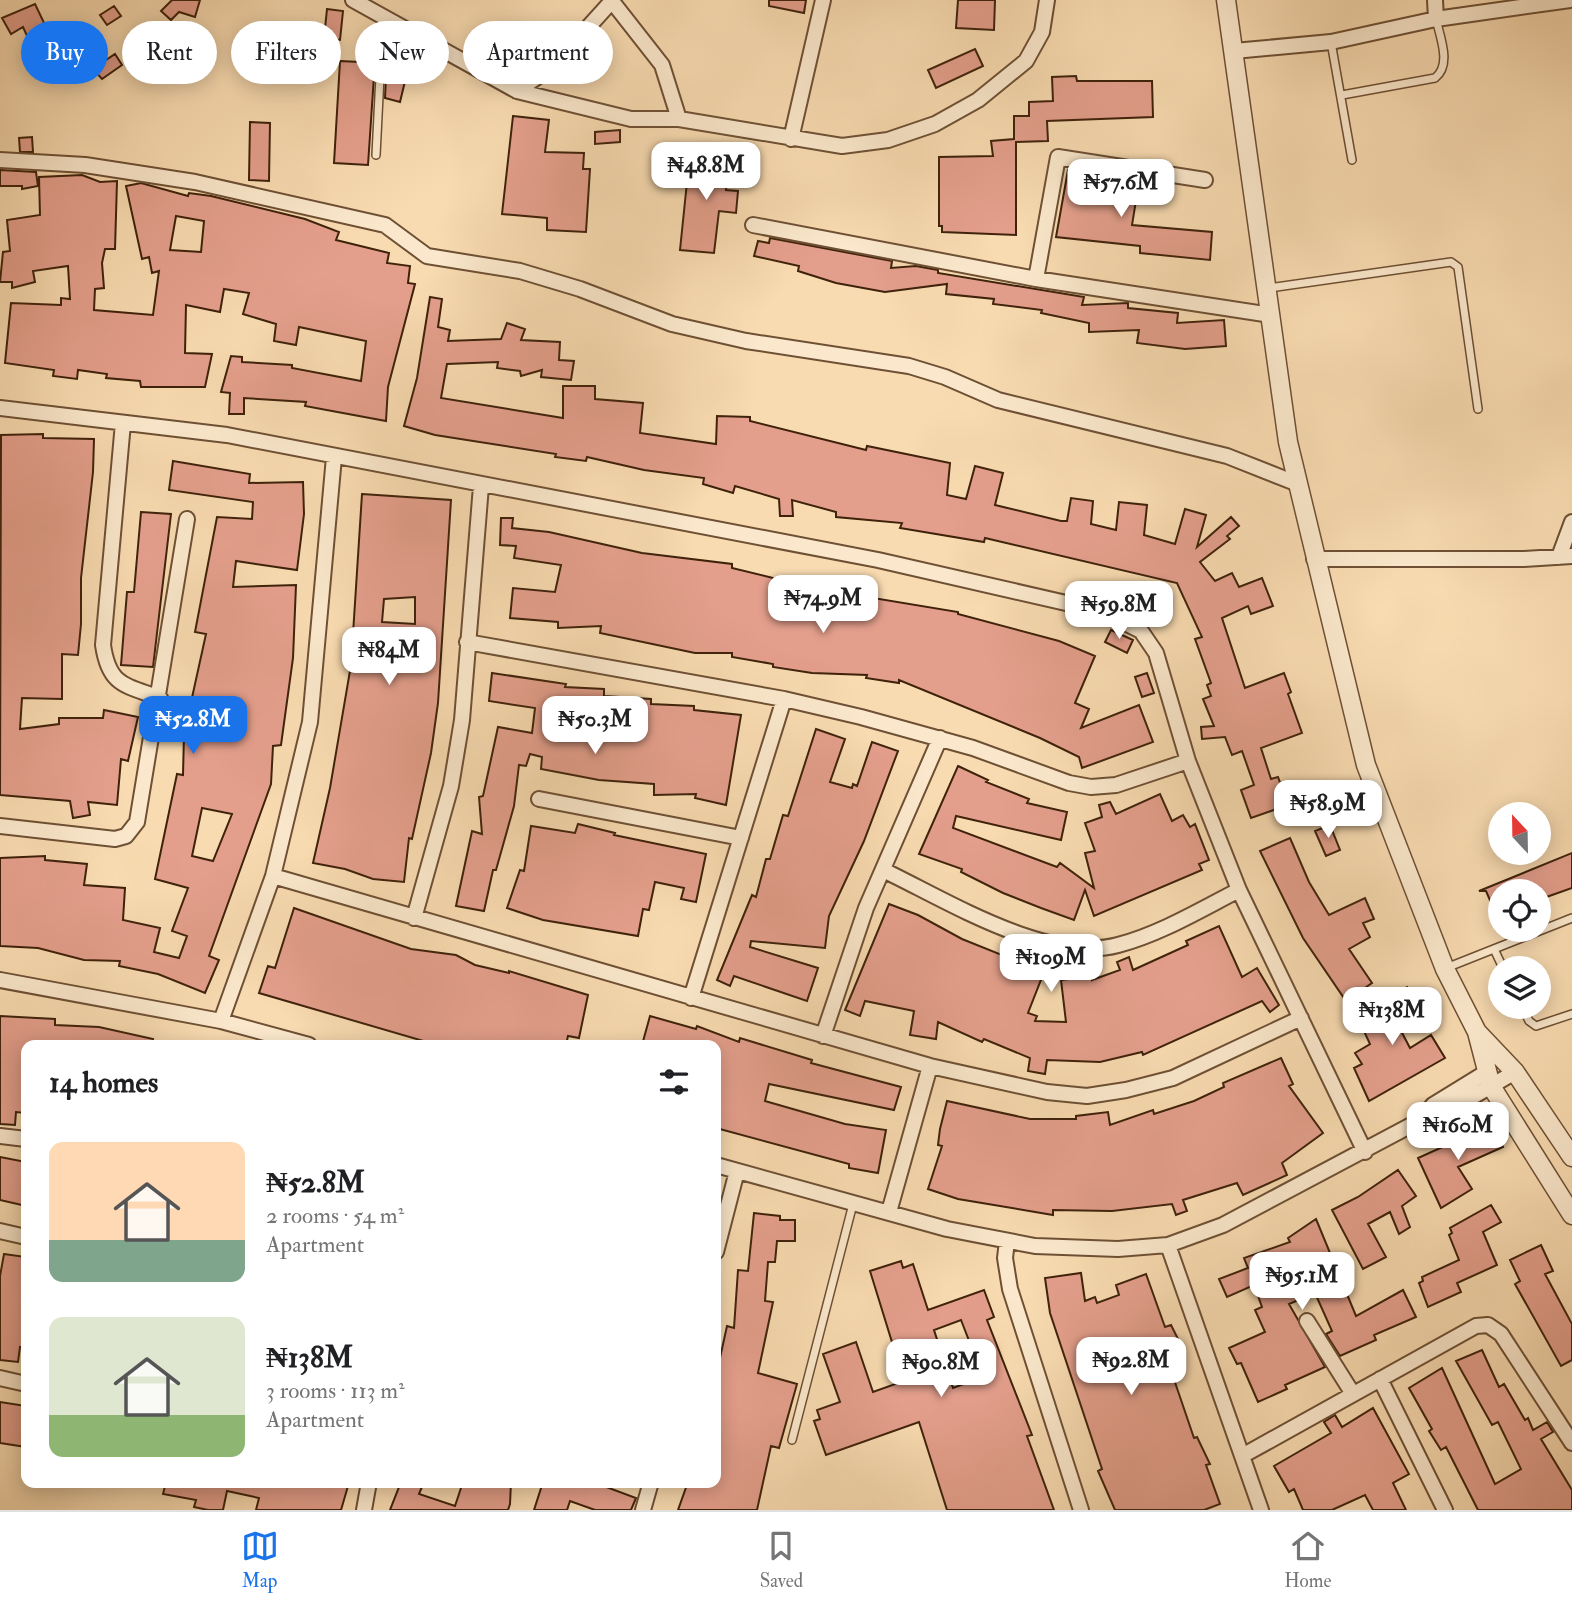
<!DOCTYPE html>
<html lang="en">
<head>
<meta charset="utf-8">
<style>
  :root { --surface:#fff; --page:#f6f6f6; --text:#202124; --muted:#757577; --line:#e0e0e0; --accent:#1a73e8 }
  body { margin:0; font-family:"IM FELL Double Pica",serif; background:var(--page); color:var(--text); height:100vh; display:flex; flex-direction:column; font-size:26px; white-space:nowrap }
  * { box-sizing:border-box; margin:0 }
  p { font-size:23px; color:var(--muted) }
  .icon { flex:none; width:38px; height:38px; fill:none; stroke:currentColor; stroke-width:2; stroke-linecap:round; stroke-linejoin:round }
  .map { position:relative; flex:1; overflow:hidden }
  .details { position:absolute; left:21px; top:1040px; width:700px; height:448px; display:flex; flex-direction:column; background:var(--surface); border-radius:14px; box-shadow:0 4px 18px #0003 }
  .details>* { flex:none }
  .banner { position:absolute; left:21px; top:21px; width:700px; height:63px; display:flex; gap:14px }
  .needle { width:46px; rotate:338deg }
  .tools { position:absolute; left:1488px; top:802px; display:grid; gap:14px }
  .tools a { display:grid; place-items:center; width:63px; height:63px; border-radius:50%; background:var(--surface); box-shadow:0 4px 18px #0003; font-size:35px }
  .price { position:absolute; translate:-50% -60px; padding:0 16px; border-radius:14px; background:#fff; color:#222; font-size:23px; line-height:46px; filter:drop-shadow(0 2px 4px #0008) }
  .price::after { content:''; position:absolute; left:50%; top:42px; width:21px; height:16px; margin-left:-10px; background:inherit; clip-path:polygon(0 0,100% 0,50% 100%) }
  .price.current { background:var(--accent); color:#fff }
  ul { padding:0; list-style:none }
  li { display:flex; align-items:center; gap:21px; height:175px; padding:0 28px }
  li span { display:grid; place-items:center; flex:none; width:196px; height:140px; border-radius:14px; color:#555 }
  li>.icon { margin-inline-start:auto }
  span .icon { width:84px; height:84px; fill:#fffc; stroke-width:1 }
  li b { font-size:30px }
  h2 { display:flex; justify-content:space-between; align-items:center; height:84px; padding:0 28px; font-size:30px }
  .chip { padding:0 24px; border-radius:32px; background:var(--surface); box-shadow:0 4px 18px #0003; font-size:24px; line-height:63px }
  .chip.current { background:var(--accent); color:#fff }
  .menu { display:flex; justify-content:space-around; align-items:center; height:98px; border-top:2px solid var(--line); background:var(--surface); font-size:19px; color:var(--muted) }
  .menu a { display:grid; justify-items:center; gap:4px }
  .menu .current { color:var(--accent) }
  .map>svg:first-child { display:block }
</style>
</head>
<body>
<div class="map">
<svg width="1572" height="1510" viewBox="0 0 1572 1510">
  <rect width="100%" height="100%" fill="#f9dbb1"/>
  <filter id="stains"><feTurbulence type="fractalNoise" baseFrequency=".00286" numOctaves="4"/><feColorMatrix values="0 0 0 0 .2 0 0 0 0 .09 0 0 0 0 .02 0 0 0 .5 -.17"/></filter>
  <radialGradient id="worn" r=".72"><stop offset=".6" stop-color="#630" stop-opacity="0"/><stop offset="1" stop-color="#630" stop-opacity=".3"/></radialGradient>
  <!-- building -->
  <path fill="#e49f8c" stroke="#3f220b" stroke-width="2" fill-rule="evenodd" d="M172,0H200L195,17L179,12L171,20L161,11Z
    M769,0H806L804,13L769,6Z
    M958,0H995L994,30L956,28Z
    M35,4L46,27L27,36L23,27L11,34L2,18Z
    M114,6L121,16L107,25L100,15Z
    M327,9L343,11L340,40L324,38Z
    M975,49L983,66L936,88L928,70Z
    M115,54L122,65L102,79L93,69Z
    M397,54L415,61L407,73L400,102L385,98L386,77Z
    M340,61L379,63L374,76L368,165L334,163Z
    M1076,76L1077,81H1152L1153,117L1047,121L1048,141L1016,142V235L942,232V226H939V157L993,156L991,141L1014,139V116H1029V102L1053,101L1052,77Z
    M513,116L549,120L545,152L584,153L583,169H590L586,232L547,230V218L502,214Z
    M250,122L270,123L269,181L249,180Z
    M620,130V142L595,144V132Z
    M32,137L33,152H20L19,138Z
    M690,153L730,157L726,190L738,191L736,213L719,211L714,253L680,250Z
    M0,170L36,172L38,186L22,189V186H0Z
    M1068,170L1139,182L1132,225L1212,232L1210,260L1140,253V246L1056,237Z
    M82,175L100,182L117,181L115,249H105L102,263L104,288L95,289L94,310L153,315L159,271L152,273L149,257L142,259L126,186L141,183L188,196L189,193L211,196L305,219L339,232L336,240L389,253L387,263L410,266L408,283L415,284L388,387L386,421L305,406L306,402L244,398V414H229L230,393L221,392L231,356L242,357V362L292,365V368L361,381L366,341L299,327L296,345L274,341L276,324L243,314L249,293L224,289L220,312L186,305L185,353L212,354L205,387H141L140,381L106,378L107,374L78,370L77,379L53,376L54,370L5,363L11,303L61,305V298L70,299L68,266L33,271L35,282L12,288V282H0L3,252L10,251L7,220L40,215L39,177ZM176,216L204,221L201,252L170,250Z
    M770,238L892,261L891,268L916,266L938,270V273L1084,297L1082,305L1128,303V308L1178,313L1177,323L1224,320L1226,346L1185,349L1137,343L1139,330L1089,332V323L1041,313L1042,310L993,304L994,299L946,294L947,284L885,292L836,283L798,271L799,266L754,256L758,241L769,243Z
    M430,297L442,299L438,327L450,330L448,341L501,339L507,323L525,329L521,340L560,342L559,360L574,361L571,380L541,377L542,370L521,376L520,371L497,368L498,362L447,364L441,398L563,418V386H595V399L643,403L640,433L716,444L717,416L750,417V421L866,450L867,446L950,463L947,495L966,499L975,466L1003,473L995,505L1061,521H1067L1071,498L1093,501L1091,524L1116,530L1119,502L1147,505L1144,535L1175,544L1185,509L1206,515L1197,547L1231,517L1239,526L1227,536L1230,539L1200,562L1215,581L1232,573L1239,587L1262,578L1273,606L1251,614L1248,606L1222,618L1245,688L1284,673L1291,692L1288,694L1302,733L1261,748L1271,779L1278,777L1288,805L1251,818L1241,790L1254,785L1242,751L1232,755L1225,737L1202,739L1201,727L1214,726L1203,699L1211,696L1207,685L1211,683L1195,639L1202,637L1177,583L985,538L984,542L900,528L902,523L836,517V512L792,500L793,516H780L779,499L735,486L733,493L703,484L704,478L644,470L587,457L586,461L555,457L556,454L435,435L404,426L417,378Z
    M43,434V438L94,439L93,472L81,578V624L78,655L62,654V699L22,698L20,729L59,724V718H103L104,710L138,717L128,761L121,759L117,805L88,802L90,815L73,818L70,801L0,795L1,435Z
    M173,461L250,474L249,483L303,482L304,514L297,570L236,561L233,587L296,585L293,658L281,745L273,746L271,784L209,956L219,960L205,993L158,974L119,966L120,961L84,960L38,948L0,946V858L45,856V860L87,864L84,885L125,888L123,920L160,928L154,952L179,958L187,936L172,931L188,888L155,879L177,774L183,775L184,734L206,634L195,632L217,517L252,519L253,502L169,490ZM202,808L232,814L213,861L192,856Z
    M362,494L451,500L438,703L431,753L412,839L409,838L404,882L373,879L345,869L313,863L330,788L351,665ZM415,597V624L382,622L384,599Z
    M141,512L171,514L153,667L121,665L127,592H134Z
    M501,518H513L512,528L549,532L642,553L732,564V568L777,579L868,590L867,597L958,612V614L1059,641L1095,656L1075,703L1089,709L1081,728L1139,705L1153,742L1082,768L1079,757L1040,738L899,680V683L866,678L867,675L812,673L773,667V664L732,657V653H695L600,633L601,626L558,628V622L510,618L513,588L555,592L561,565L514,558L516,546L500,545Z
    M1111,630L1133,640L1127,653L1105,642Z
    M492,673L566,684L565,687L604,689V696L651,699V704L694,706V710L741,715L726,805L695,798L696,794L654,795V784L599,780L541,769L542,757L530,754L526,766L519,765L514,806L496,870H493L484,911L456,906L472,831L482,834L479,797L483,796L498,727L532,733L535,708L489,701Z
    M1147,673L1154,693L1142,697L1135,677Z
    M816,729L845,739L830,782L852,788L853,784L857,786L872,742L898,751L864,841L829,916L825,948L751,941L750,947L818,968L807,1001L734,976L730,986L717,980L752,895L756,897L766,859H770L783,815L788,816Z
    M958,766L988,780L986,782L1029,799L1027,803L1067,812L1061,840L956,816L953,828L1057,867L1060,863L1094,888L1085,853L1095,851L1085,823L1102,817L1099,805L1110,802L1116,814L1160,794L1172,821L1183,815L1190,827L1195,824L1209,860L1199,864L1202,870L1094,916L1085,890L1074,920L1041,908L1003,893L961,872L962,869L919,854Z
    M578,824L615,833L614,835L706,854L696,902L681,899L684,888L655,882L649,910L643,909L638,936L543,920L507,908L520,870L524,871L531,826L575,833Z
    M1330,825L1340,850L1326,856L1315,831Z
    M1290,838L1309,882L1329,915L1365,898L1374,919L1363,923L1370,937L1349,949L1372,983L1346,1001L1303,938L1260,851Z
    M1572,853V888L1538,900V891H1500V923L1486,891H1479Z
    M889,904L918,915L962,939L1044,972L1028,1013L1037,1016L1035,1021L1066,1022L1061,980L1092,976V980L1120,970L1117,962L1129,957L1133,970L1188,945L1186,941L1219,926L1242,977L1257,968L1279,1005L1270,1012L1262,1001L1143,1055L1142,1052L1100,1062L1047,1060L1045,1074L1028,1071L1030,1058L984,1039L982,1042L938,1022L936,1039L910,1035L914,1011L865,1001L860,1016L845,1010Z
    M294,908L411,949L456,955L475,965L509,973V971L588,995L579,1038L568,1036L566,1045H437L259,993L268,966L275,968Z
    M1407,987L1423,1011L1399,1027L1410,1048L1431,1035L1445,1058L1369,1101L1354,1068L1362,1064L1355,1053L1370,1044L1357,1016L1393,1000L1391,997Z
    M0,1016L55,1019V1025L99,1027L153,1039L152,1045H26V1113L16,1112L15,1125L0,1124Z
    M650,1016L696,1029L697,1026L739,1042L740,1038L812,1060L811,1063L901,1087L894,1110L769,1084L765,1101L845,1124L886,1130L878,1173L849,1168V1164L716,1128V1045H642Z
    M1281,1058L1293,1084L1289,1086L1323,1133L1282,1163L1287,1175L1243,1195L1237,1183L1183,1200L1187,1211L1176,1215L1172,1204L1112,1211L1053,1210V1215L958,1199L928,1189L942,1146L938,1145L940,1129L947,1101L1030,1119H1076V1116L1108,1112L1110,1125L1153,1110L1154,1114L1194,1101L1224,1087L1223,1083Z
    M1490,1120L1503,1147L1458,1167L1472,1189L1441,1208L1418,1158L1467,1136L1465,1131Z
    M0,1157L26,1162V1206L0,1200Z
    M1398,1170L1416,1196L1402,1206L1410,1227L1399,1234L1390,1212L1368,1224L1386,1257L1363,1269L1332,1210L1358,1197Z
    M1491,1205L1501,1222L1483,1232L1497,1265L1457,1283L1461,1292L1428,1307L1419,1283L1423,1281L1422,1277L1459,1260L1449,1235L1452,1233L1450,1228Z
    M754,1213L780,1216V1220H795V1241H777L775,1262H768L765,1301L773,1302L758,1373L797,1384L779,1448L771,1446L757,1510H678L688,1482H716V1376L727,1326L734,1328L738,1270L748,1271Z
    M1316,1219L1356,1316L1403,1290L1416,1317L1374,1335L1376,1340L1340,1356L1326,1334L1332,1331L1315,1293L1289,1304L1325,1367L1285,1385L1287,1389L1258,1402L1241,1363L1237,1364L1229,1348L1265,1332L1255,1310L1262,1307L1254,1285L1227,1297L1219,1279L1248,1268L1244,1258L1290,1242L1288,1238Z
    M1541,1245L1553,1271L1545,1274L1572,1324V1360L1561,1366L1515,1284L1520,1281L1510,1260Z
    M4,1254L26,1257V1348L20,1347L18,1362L0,1360V1276Z
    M901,1261L903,1268L913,1264L928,1310L984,1290L994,1317L987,1320L1032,1435L1027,1436L1054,1510H947L919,1422L826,1455L814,1421L820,1419L817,1410L840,1402L823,1354L856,1342L873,1392L904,1381L870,1271ZM961,1320L983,1377L953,1388L934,1330Z
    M1081,1273L1085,1301L1095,1297L1097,1303L1119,1295L1116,1285L1146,1274L1165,1327L1171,1325L1178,1339L1166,1344L1168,1348L1164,1350L1194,1438L1197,1437L1210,1464L1206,1465L1220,1504L1204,1510H1115L1098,1471L1102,1469L1050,1313L1045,1278Z
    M1482,1350L1499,1387L1504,1384L1525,1420L1528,1418L1533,1430L1547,1422L1553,1432L1541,1439L1572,1490V1510H1478L1446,1447L1441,1450L1429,1431L1432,1429L1409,1388L1442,1368L1495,1484L1521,1469L1498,1422L1492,1425L1456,1361Z
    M0,1402L26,1406V1447L0,1443Z
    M1373,1408L1409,1474L1393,1483L1406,1510H1373L1365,1495L1332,1510H1303L1294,1489L1289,1492L1274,1466L1331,1433L1324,1422L1335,1415L1342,1427Z
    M166,1482H336L348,1486L341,1510H256L259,1498L227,1491L223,1510H208L194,1507L196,1500L163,1494Z
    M401,1482H424L419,1494L455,1506L463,1482H511L510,1504L508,1510H390Z
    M543,1482H593L636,1498L631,1510H595L570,1501L567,1510H534Z"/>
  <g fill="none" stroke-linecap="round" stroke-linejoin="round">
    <!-- service casing -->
    <g stroke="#6e5034" stroke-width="10">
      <path id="service" d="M1331,42L1352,160
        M1342,95L1435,78C1452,65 1440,37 1436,19
        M376,155L380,76L402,28
        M1269,288L1451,262L1458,267L1478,409
        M1494,949L1503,968
        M1446,968L1572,918
        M1522,1006L1529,1021L1536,1026L1572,1014
        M792,1440L853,1204"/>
    </g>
    <!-- minor casing -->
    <g stroke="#6e5034" stroke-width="18">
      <path id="minor" d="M353,0L517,91L631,119H679L842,146L888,140L935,124L978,100L1026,61L1042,32L1047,0
        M611,0L662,65L679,119
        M1435,0L1436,19
        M1234,51L1331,42L1436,19L1570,0
        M517,91L553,66L611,2
        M791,139L823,0
        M0,160L85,165L195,182L385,225L427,256L520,271L580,289L672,324L746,341L909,366L945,377L998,400L1227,456L1298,484
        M753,225L1036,279L1271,315
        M1036,279L1058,157L1205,180
        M0,408L227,435L878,560L1101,611L1141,631L1156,653L1188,761L1239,890L1365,1152
        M123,423L103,645C109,686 125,685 160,698
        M1559,557L1572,522
        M1314,559H1524L1572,556
        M467,642L784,699L861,717L973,748L1069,783L1091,787L1116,785L1188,761
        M539,799L741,838
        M0,826L115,839L126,836L137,822L187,519
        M883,870C946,900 1048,964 1118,945C1160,934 1200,910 1239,890
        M273,876L930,1066L1047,1092L1087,1096L1126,1090L1173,1078L1301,1018
        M414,918L451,786L462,720L481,486
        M0,980L221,1021L309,1045
        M691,998L784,699
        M221,1021L273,876L310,722L334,457
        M823,1036L866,908L940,738
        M1420,1120L1433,1105L1485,1073
        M0,1136L26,1139
        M716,1165L947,1229L1035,1246L1118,1249L1168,1245L1223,1225L1419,1121L1457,1106L1515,1072
        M889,1212L930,1066
        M0,1231L26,1237
        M1007,1241L1005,1258L1010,1289L1081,1510
        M1168,1245L1261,1510
        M716,1252L737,1171
        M1307,1321L1353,1394
        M0,1378L26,1384
        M1380,1379L1445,1510
        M1242,1456L1476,1326L1488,1325L1501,1334L1572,1443
        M364,1510L369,1482
        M643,1510L651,1482"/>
    </g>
    <!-- tertiary casing -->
    <g stroke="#6e5034" stroke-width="21">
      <path id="tertiary" d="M1226,0L1288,442L1366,765L1445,969L1477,1032L1491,1086L1572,1215
        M1477,1032L1515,1072L1572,1157"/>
    </g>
    <!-- service -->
    <use href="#service" stroke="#fbe8cc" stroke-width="7"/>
    <!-- minor -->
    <use href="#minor" stroke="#fbe8cc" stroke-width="14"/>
    <!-- tertiary -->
    <use href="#tertiary" stroke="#fbe8cc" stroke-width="18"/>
  </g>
  <rect width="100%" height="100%" filter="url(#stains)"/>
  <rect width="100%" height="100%" fill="url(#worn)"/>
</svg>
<div class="tools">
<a><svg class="needle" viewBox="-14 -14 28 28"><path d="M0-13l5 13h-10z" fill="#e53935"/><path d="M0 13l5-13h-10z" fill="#757577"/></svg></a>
<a><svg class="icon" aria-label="locate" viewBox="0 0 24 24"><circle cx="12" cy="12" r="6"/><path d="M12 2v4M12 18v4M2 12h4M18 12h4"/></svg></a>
<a><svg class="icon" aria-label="layers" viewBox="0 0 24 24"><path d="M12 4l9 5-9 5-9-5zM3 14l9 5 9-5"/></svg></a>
</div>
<b class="price" style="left:706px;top:202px">₦48.8M</b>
<b class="price" style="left:1121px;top:219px">₦57.6M</b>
<b class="price" style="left:823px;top:635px">₦74.9M</b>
<b class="price" style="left:1119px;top:641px">₦59.8M</b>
<b class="price" style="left:389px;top:687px">₦84M</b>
<b class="price current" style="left:193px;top:756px">₦52.8M</b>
<b class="price" style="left:595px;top:756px">₦50.3M</b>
<b class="price" style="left:1328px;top:840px">₦58.9M</b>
<b class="price" style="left:1051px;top:994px">₦109M</b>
<b class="price" style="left:1392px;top:1047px">₦138M</b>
<b class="price" style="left:1458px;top:1162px">₦160M</b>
<b class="price" style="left:1302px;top:1312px">₦95.1M</b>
<b class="price" style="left:1131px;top:1397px">₦92.8M</b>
<b class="price" style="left:941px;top:1399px">₦90.8M</b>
<div class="banner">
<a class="chip current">Buy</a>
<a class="chip">Rent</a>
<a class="chip">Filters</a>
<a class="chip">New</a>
<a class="chip">Apartment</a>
</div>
<section class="details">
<h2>14 homes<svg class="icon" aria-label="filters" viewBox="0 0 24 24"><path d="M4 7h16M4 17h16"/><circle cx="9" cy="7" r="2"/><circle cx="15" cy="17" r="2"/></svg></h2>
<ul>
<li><span style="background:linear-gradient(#ffd9b3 70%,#7fa58c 0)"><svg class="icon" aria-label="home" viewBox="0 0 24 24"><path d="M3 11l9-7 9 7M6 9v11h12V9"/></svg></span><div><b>₦52.8M</b><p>2 rooms · 54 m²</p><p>Apartment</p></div></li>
<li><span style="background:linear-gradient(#dfe7d0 70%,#8fb573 0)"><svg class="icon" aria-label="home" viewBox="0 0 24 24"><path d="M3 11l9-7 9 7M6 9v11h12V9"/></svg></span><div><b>₦138M</b><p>3 rooms · 113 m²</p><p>Apartment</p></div></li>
</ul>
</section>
</div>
<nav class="menu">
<a class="current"><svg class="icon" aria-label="map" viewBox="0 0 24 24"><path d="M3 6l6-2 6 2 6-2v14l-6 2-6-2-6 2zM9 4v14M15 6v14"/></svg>Map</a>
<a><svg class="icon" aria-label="saved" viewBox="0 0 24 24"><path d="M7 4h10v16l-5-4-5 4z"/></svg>Saved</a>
<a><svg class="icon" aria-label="home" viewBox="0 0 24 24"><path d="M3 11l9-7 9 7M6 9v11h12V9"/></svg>Home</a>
</nav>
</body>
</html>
